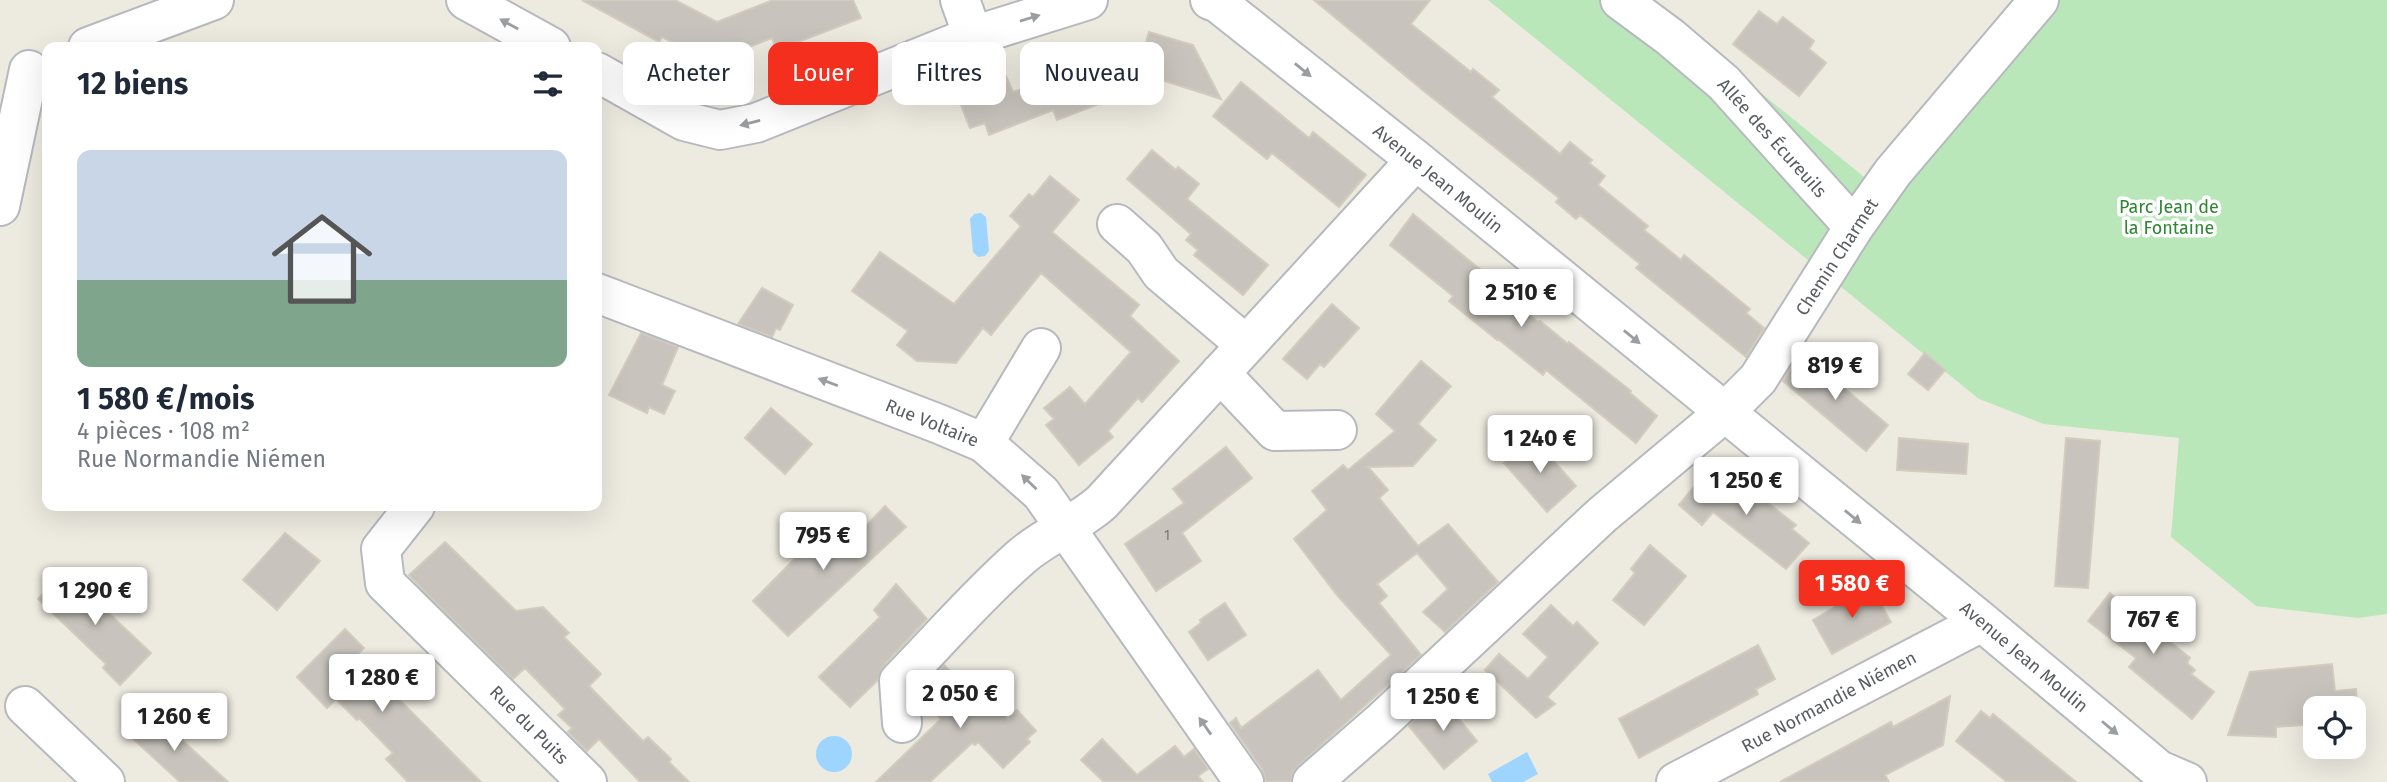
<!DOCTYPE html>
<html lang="fr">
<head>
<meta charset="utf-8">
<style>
  :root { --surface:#fff; --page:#f2f2f3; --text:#1f2937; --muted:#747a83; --line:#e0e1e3; --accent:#f52f1e }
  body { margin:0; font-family:"Fira Sans",sans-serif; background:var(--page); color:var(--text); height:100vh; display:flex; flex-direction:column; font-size:26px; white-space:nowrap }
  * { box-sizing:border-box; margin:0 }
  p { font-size:23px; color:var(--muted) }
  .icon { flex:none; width:38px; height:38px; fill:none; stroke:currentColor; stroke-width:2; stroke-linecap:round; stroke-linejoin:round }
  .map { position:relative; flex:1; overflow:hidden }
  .drawer { position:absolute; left:42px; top:42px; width:560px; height:469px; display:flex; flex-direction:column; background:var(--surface); border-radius:14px; box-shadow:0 7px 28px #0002 }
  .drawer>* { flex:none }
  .banner { position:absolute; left:623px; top:42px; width:665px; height:63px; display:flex; gap:14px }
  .tools { position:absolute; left:2303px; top:696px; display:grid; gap:14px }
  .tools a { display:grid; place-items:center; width:63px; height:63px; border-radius:14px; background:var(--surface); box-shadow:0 7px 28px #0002; font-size:35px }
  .price { position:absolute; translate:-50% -60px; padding:0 16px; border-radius:7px; background:#fff; color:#222; font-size:23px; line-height:46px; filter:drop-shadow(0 2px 4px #0008) }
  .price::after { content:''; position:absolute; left:50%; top:42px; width:21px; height:16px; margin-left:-10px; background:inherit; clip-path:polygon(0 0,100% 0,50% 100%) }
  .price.selected { background:var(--accent); color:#fff }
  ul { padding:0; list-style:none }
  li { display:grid; align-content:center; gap:14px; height:371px; padding:0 35px }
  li+li { border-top:2px solid var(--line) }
  li span { display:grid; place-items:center; height:217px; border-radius:14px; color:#555 }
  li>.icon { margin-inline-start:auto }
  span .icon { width:126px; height:126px; fill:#fffc; stroke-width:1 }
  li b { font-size:30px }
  h2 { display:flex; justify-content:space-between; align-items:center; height:84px; padding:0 35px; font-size:30px }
  .pill { padding:0 24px; border-radius:14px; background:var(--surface); box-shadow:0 7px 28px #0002; font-size:24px; line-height:63px }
  .pill.selected { background:var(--accent); color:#fff }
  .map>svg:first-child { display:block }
</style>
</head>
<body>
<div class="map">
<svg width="2387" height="782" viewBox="0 0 2387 782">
  <rect width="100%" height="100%" fill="#edeae0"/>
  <!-- green -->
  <path fill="#bae7ba" d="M1488,0H1647L1885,194L2052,0H2387V614L2358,618L2256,606L2171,537L2179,438L2044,424L1979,399Z"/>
  <!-- water -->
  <path fill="#9ed5ff" d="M981,213L986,217L989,251L985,256L978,257L973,252L970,219L974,214Z
    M816 754a18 18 0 1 1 36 0a18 18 0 1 1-36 0Z
    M1527,752L1538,774L1523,782H1492L1488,774Z"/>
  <!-- building -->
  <path fill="#c8c4bd" stroke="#d2ccbe" stroke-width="2" d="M582,0H675L717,22L773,0H853L861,18L777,50L772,38L736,52L735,67L704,65L705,58L662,37L659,42Z
    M1314,0H1430L1411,24L1471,72L1473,69L1499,90L1492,97L1560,154L1570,142L1592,160L1589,163L1605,176L1598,185L1648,226L1644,230L1681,260L1684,255L1750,309L1746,313L1764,328L1746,357L1636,268L1640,264L1580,215L1576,219L1556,202L1559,198L1425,92Z
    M1759,11L1777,24L1783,17L1814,41L1809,49L1826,63L1799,96L1733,44Z
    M1149,32L1193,45L1221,99L1137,72Z
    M1097,58L1112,99L1057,120L1053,110L989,135L985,123L970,128L957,95L1006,76L1013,92L1066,74L1065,70Z
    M1241,82L1309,138L1313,132L1366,175L1339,207L1272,153L1267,159L1213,116Z
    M1152,150L1176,170L1178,167L1199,184L1187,199L1268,265L1243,295L1194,255L1198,250L1186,240L1191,234L1127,179Z
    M1050,176L1079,200L1052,232L1139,305L1130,316L1179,361L1142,402L1138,398L1108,431L1113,437L1079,465L1046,425L1054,419L1044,408L1070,387L1085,404L1131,352L1041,273L991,335L983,328L956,363L917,361L897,345L908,331L852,291L880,252L954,304L1021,226L1010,216L1029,194L1033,197Z
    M1413,214L1488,276L1485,280L1538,322L1540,321L1568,344L1569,342L1631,391L1630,393L1657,416L1636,443L1546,370L1543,375L1498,339L1497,340L1449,301L1453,296L1390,245Z
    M762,288L793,305L780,330L776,328L772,337L738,324Z
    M1332,304L1359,328L1324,367L1320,364L1307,379L1283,359Z
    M641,333L678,347L662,385L675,391L664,414L649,407L647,413L609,395Z
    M1801,352L1888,425L1866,451L1783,381Z
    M1925,353L1945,370L1928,390L1908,374Z
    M1421,361L1451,386L1418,424L1436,440L1413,466L1368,467L1388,490L1379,498L1418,546L1448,524L1498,582L1445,632L1423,612L1448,589L1417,553L1377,584L1387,596L1379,603L1421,655L1298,766L1292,774L1291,782H1266L1262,769L1230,723L1236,718L1241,728L1318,670L1341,700L1391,655L1337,595L1294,539L1327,510L1312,491L1343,465L1348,470L1395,431L1376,414Z
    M771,408L812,444L785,474L745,438Z
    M1533,438L1576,486L1547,512L1504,463Z
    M1899,438L1968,444L1966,474L1897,470Z
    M2066,438L2100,441L2088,588L2055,586Z
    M1226,447L1252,478L1182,533L1201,561L1156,591L1125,544L1184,503L1173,489Z
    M1706,472L1727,490L1737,479L1796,525L1792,529L1809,543L1786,569L1713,512L1702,525L1679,505Z
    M885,506L906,527L788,636L753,601L822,531L841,552Z
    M285,533L320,561L277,610L243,580Z
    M445,542L516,611L543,607L569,633L564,637L601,674L589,686L643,741L648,737L671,759L669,762L689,782H640L599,739L587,751L568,732L572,728L558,715L565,709L525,668L513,679L426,593L409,575Z
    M1650,545L1686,576L1644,625L1613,600L1635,573L1631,569Z
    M64,571L151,653L120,685L103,668L106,664L38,599Z
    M896,584L927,619L883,666L877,681L850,707L819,677L880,617L874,610Z
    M1870,585L1891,622L1832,654L1813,620L1840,604L1838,601Z
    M2110,593L2190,658L2187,663L2195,670L2191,674L2214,692L2192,719L2129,667L2136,658L2088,621Z
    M1225,603L1246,635L1208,660L1189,632L1201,623L1200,620Z
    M1551,605L1573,626L1577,622L1598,643L1547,697L1555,704L1536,718L1485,670L1499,654L1528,679L1548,657L1523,634Z
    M345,629L364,648L356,656L481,782H408L386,759L393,753L359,718L357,720L336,699L327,708L297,677Z
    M1758,645L1775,679L1756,689L1758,694L1639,758L1619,719Z
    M2332,664L2335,691L2356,689L2359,721H2354V709H2315V724L2276,727V737L2228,735L2250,672Z
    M944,665L957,678L962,673L1008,719L1017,710L1036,731L1027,739L1030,742L1003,768L978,742L975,745L972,743L930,782H876L941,719L928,705L931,702L922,692V689Z
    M1440,696L1477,741L1444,769L1409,726Z
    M1950,696L1943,745L1885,775L1889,782H1780L1891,722L1893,727Z
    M1981,711L1990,718L1993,714L2076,782H2007L1956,741Z
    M151,712L228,782H180L130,736Z
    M1102,739L1137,775L1175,746L1184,757L1194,749L1208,769L1198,776L1203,782H1104L1081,760Z"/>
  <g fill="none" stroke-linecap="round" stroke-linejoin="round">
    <!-- minor casing -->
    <g stroke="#b6b9be" stroke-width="42">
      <path id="minor" d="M466,0L551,47
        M960,0L973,36
        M1210,0L1218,3L1416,160L1982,622L2159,770L2187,782
        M1620,0L1670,37L1724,83L1854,227
        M88,47L214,0
        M597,72L684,121L720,130L756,123L973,36L1088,0
        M0,206L29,70
        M1117,224L1144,248L1161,273L1245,344
        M597,293L939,424L984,443L1041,493L1244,782
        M1220,373L1275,431L1337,430
        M984,443L1041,348
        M415,506L381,549L385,583L587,782
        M25,706L105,782
        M902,723L899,681C939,640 978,595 1021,557C1046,535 1078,524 1102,502L1416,160
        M1312,782L1382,721L1602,515L1724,413L1758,379L1854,227L1893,172L2039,0
        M1676,782L1982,622"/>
    </g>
    <!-- minor -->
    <use href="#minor" stroke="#fff" stroke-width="38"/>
  </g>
  <!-- one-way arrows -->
  <defs><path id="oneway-solid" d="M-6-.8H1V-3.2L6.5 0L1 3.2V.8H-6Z" transform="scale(1.75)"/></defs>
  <g fill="#9b9ea1">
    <use href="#oneway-solid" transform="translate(1030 18) rotate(-17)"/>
    <use href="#oneway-solid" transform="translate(509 24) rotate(-151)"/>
    <use href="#oneway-solid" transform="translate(1303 70) rotate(39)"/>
    <use href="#oneway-solid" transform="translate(750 123) rotate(166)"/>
    <use href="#oneway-solid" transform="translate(1632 337) rotate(39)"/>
    <use href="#oneway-solid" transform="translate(828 382) rotate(-159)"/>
    <use href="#oneway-solid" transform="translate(1029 482) rotate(-136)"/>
    <use href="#oneway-solid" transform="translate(1853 517) rotate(39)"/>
    <use href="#oneway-solid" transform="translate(1205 726) rotate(-125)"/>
    <use href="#oneway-solid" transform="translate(2110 728) rotate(40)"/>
  </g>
  <g text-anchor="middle" stroke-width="7" stroke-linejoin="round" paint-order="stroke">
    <!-- number labels -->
    <g font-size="14" fill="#757779">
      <text x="1167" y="540">1</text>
    </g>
    <!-- street labels -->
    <g font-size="18" fill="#595d62" stroke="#fff">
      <text transform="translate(1772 138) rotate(48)" y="6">Allée des Écureuils</text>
      <text transform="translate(1438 179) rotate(39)" y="6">Avenue Jean Moulin</text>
      <text transform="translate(1837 257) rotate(-57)" y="6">Chemin Charmet</text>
      <text transform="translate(932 423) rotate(22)" y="6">Rue Voltaire</text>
      <text transform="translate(2024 657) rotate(40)" y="6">Avenue Jean Moulin</text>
      <text transform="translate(1829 702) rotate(-28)" y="6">Rue Normandie Niémen</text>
      <text transform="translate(529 725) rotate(45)" y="6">Rue du Puits</text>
    </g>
    <!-- park labels -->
    <g font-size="18" fill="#2e8532" stroke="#fff">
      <text x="2169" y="213">Parc Jean de<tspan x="2169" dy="21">la Fontaine</tspan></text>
    </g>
  </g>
</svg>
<div class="tools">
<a><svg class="icon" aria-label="locate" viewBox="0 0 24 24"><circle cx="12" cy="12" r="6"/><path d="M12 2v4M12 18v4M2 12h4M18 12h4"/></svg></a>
</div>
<b class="price" style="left:1521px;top:329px">2 510 €</b>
<b class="price" style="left:1835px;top:402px">819 €</b>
<b class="price" style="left:1540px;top:475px">1 240 €</b>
<b class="price" style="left:1746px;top:517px">1 250 €</b>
<b class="price" style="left:823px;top:572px">795 €</b>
<b class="price selected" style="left:1852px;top:620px">1 580 €</b>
<b class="price" style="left:95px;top:627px">1 290 €</b>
<b class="price" style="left:2153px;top:656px">767 €</b>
<b class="price" style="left:382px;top:714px">1 280 €</b>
<b class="price" style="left:960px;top:730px">2 050 €</b>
<b class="price" style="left:1443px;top:733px">1 250 €</b>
<b class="price" style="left:174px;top:753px">1 260 €</b>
<div class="banner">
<a class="pill">Acheter</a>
<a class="pill selected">Louer</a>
<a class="pill">Filtres</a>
<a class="pill">Nouveau</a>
</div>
<section class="drawer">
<h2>12 biens<svg class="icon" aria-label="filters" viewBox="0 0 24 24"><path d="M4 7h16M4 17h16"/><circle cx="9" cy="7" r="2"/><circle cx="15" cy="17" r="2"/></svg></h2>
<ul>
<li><span style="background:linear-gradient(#c9d6e8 60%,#7fa58c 0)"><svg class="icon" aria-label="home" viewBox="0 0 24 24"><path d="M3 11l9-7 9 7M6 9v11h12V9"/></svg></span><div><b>1 580 €/mois</b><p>4 pièces · 108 m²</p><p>Rue Normandie Niémen</p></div></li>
</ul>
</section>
</div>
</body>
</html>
